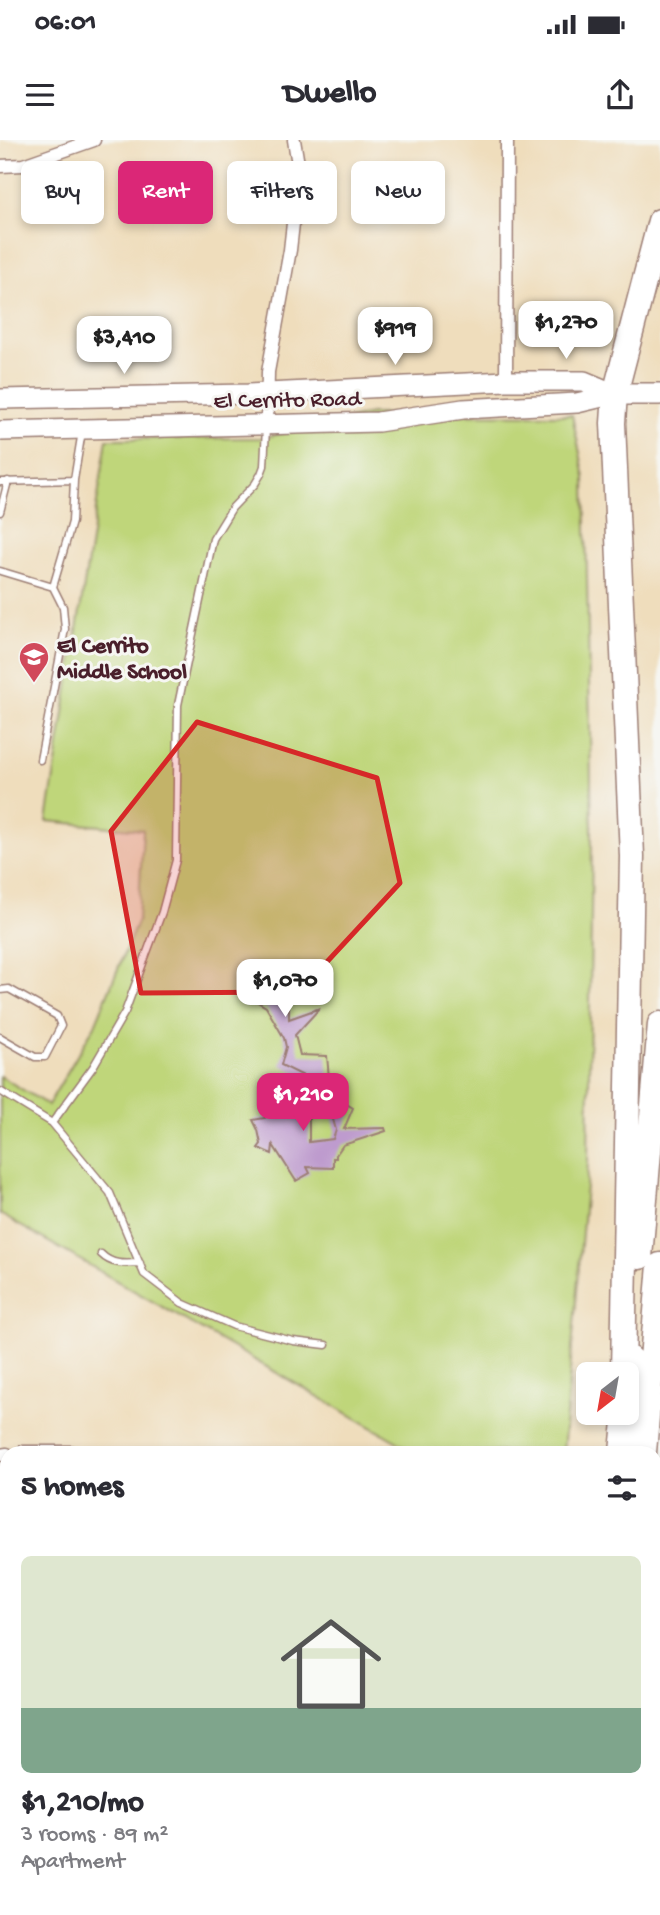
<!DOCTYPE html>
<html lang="en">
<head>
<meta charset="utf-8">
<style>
  :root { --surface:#fff; --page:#f2f2f3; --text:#2b2b33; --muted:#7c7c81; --line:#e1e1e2; --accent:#db2777 }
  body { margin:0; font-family:"Gochi Hand",sans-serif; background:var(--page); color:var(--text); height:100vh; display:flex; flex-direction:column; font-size:26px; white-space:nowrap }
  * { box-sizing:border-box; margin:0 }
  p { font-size:23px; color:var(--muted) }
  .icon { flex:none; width:38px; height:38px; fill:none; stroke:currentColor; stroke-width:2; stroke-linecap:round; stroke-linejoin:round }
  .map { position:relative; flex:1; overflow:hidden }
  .side { position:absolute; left:0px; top:1306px; width:662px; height:471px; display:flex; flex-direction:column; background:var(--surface); border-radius:21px 21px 0 0; box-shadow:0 4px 10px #0003 }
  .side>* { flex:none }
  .hud { position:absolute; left:21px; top:21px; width:620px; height:63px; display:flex; gap:14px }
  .needle { width:46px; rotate:211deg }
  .tools { position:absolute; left:576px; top:1222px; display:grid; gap:14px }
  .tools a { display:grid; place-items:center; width:63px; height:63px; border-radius:10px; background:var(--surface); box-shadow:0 4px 10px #0003; font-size:35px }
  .price { position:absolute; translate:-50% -60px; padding:0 16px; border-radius:14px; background:#fff; color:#222; font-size:23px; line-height:46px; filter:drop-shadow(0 2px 4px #0008) }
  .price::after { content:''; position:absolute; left:50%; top:42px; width:21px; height:16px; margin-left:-10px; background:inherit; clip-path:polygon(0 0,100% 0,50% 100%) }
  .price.selected { background:var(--accent); color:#fff }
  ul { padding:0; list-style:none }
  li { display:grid; align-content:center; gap:14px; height:371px; padding:0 21px }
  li+li { border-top:2px solid var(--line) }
  li span { display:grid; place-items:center; height:217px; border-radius:10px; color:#555 }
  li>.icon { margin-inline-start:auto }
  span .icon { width:126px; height:126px; fill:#fffc; stroke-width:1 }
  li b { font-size:30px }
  h2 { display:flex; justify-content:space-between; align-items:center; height:84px; padding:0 21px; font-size:30px }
  .tag { padding:0 24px; border-radius:10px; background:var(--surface); box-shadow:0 4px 10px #0003; font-size:24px; line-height:63px }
  .tag.selected { background:var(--accent); color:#fff }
  .status { display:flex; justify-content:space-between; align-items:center; height:49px; padding:0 35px; background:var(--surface); direction:ltr }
  .status svg { height:19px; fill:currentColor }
  header { display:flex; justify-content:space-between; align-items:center; height:91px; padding:0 21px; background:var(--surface); font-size:32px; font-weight:700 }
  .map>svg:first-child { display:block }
</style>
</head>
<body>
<div class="status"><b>06:01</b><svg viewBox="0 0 49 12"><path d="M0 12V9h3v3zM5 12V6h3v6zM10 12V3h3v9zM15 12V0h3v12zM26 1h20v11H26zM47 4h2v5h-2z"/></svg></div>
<header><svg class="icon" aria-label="menu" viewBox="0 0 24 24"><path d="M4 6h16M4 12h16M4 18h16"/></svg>Dwello<svg class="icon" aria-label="share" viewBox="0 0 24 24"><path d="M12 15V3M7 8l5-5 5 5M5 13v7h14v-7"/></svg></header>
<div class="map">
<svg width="660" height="1775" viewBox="0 0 660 1775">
  <rect width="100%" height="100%" fill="#f6f6f2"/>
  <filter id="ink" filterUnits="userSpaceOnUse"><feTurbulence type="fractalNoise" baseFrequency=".0143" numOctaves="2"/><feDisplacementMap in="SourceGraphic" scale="14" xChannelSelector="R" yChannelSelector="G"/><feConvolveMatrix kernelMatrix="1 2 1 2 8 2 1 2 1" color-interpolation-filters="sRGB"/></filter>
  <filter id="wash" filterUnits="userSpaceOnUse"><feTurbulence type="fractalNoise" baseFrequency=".00686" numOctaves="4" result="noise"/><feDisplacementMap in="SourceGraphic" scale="28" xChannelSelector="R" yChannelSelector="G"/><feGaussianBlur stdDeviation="1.57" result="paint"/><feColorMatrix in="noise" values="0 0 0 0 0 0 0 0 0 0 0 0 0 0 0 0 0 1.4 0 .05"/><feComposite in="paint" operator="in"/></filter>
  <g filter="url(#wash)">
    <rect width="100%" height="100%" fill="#efddbc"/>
    <!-- green -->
    <path fill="#bfd67a" stroke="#847a52" stroke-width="2" d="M371,274L572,275L585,337L592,693L588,1023L563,1312H415L0,1074V936L48,965L95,885L138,780L143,690L47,681L107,299L261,298Z"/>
    <g id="blocks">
      <!-- building -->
      <path fill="#be9bce" d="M248,824L273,826L269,832L291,825L283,841H291L293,846L289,860V879L320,868L295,895L300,915L327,916L330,949L281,925L286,907L284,898L266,867L251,858L243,840Z
        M272,944L309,958V1002L333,999L336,990L329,965L340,969L343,962L353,968L344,989L385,988L386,991L343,1005L336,1015V1018H333V1028L307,1027L310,1033L296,1041L273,1005L272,1014L258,1008L261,1004L258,990L253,980L265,978Z"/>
    </g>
  </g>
  <g filter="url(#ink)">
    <use href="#blocks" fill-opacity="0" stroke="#9c7e74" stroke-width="2"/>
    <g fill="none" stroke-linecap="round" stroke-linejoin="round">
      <!-- lane casing -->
      <g stroke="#9c7e74" stroke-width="9">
        <path id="lane" d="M0,342L74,340
          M0,372L8,341
          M0,431L53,447L72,382L74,340L82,291
          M40,620L65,489L63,467L53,447
          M0,850L9,849L57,876L61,886L45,917H35L0,897
          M0,951L52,983L93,927L125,872L162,772L176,720L178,565L213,399L232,368L255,344L261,334L264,326L266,288
          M52,983L110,1053L144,1134L182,1163L234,1186L293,1201L326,1205
          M101,1114C112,1125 124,1124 140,1123"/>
      </g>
      <!-- street casing -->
      <g stroke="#9c7e74" stroke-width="15">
        <path id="street" d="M0,26L23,25L94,0
          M506,241L507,0
          M267,286L268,232L290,110L299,30L294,0
          M22,1312H73
          M0,1315L7,1314
          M0,1576H7
          M414,1769V1775"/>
      </g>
      <!-- secondary casing -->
      <g stroke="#9c7e74" stroke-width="22">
        <path id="secondary" d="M0,259L248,254L506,241H584L615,254
          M0,291L378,282L463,269L577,263L615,254"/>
      </g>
      <!-- primary casing -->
      <g stroke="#9c7e74" stroke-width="24">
        <path id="primary" d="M615,254H660"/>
      </g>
      <!-- highway casing -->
      <g stroke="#9c7e74" stroke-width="27">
        <path id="highway" d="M640,1117L660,884
          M623,1234L632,716L613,283L615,254L660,81
          M626,1266L631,1219
          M622,1312L626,1272
          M644,1312L660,1125
          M654,1501L660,1439
          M578,1775L579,1769
          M604,1775V1769
          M632,1775L633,1769
          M657,1775L660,1737"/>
      </g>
      <!-- lane -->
      <use href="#lane" stroke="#fff" stroke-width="6"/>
      <!-- street -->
      <use href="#street" stroke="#fff" stroke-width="12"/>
      <!-- secondary -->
      <use href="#secondary" stroke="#fff" stroke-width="19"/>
      <!-- primary -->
      <use href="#primary" stroke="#fff" stroke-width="21"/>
      <!-- highway -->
      <use href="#highway" stroke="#fff" stroke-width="24"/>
    </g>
  </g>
  <!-- marked area -->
  <path fill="#d62828" fill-opacity="0.2" stroke="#d62828" stroke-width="5" stroke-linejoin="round" d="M197,582L377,638L400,743L299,852L141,853L111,691Z"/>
  <!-- icons -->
  <defs>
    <g id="school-pin" transform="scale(1.575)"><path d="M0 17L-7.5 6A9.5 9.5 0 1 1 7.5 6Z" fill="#d1495b" stroke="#f6f6f2"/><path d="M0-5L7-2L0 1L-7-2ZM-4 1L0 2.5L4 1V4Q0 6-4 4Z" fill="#fff"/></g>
  </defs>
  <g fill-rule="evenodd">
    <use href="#school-pin" x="34" y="517"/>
  </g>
  <g text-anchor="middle" stroke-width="6" stroke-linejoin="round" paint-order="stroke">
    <!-- street labels -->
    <g font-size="23" fill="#4a1f2b" stroke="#f6f6f2">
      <text transform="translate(287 258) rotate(-1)" y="8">El Cerrito Road</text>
    </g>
    <!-- poi labels -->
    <g font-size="23" font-weight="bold" fill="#4a1f2b" stroke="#f6f6f2" text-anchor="start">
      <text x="57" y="512">El Cerrito<tspan x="57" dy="26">Middle School</tspan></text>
    </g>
  </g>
</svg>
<div class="tools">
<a><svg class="needle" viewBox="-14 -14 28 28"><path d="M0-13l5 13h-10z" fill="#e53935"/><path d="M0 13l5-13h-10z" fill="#7c7c81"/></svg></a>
</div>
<b class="price" style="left:566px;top:221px">$1,270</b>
<b class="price" style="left:395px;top:227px">$919</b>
<b class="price" style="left:124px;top:236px">$3,410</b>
<b class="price" style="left:285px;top:879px">$1,070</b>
<b class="price selected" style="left:303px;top:993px">$1,210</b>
<div class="hud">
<a class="tag">Buy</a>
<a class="tag selected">Rent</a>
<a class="tag">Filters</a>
<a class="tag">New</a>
</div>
<section class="side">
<h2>5 homes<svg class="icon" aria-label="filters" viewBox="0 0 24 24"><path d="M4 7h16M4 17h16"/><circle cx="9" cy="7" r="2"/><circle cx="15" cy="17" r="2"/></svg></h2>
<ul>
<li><span style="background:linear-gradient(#dfe7d0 70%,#7fa58c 0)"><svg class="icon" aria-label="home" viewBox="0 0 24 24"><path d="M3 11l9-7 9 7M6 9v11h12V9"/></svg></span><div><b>$1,210/mo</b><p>3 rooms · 89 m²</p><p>Apartment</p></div></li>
</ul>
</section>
</div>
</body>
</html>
